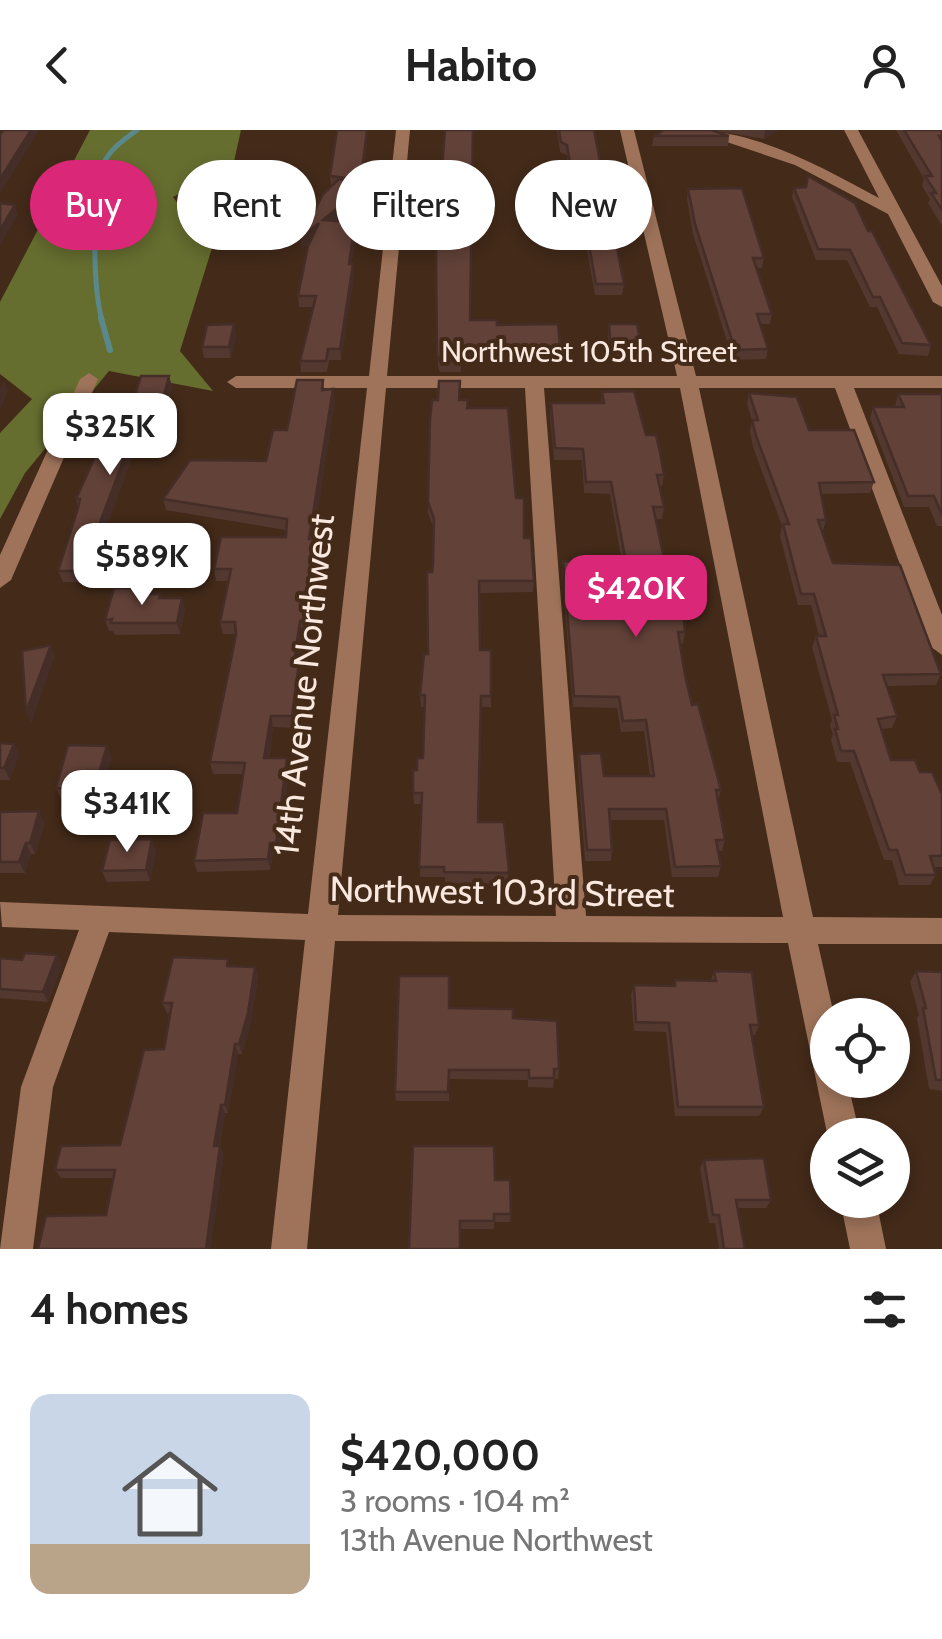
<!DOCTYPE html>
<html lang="en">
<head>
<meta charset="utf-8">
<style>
  :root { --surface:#fff; --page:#f6f6f6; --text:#222; --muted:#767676; --line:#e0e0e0; --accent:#db2777 }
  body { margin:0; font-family:Cabin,sans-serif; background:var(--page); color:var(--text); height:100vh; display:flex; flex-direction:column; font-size:38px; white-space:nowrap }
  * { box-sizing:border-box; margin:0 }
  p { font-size:32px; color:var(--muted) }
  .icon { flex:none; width:55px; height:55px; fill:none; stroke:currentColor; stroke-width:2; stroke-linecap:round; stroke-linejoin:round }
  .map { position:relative; height:1119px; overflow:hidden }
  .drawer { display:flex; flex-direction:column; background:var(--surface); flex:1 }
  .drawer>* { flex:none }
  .hud { position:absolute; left:30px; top:30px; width:882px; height:90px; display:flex; gap:20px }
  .controls { position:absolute; left:810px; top:868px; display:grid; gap:20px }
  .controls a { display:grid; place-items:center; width:100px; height:100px; border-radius:50%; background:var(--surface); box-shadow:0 5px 15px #0003; font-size:50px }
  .price { position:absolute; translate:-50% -85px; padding:0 22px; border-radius:20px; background:#fff; color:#222; font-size:32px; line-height:65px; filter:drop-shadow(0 2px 5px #0008) }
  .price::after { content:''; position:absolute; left:50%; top:60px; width:30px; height:22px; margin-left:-15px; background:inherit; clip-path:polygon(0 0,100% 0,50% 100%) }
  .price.selected { background:var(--accent); color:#fff }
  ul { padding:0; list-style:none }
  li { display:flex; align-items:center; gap:30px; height:250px; padding:0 30px }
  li+li { border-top:2px solid var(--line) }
  li span { display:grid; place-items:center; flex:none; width:280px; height:200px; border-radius:20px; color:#555 }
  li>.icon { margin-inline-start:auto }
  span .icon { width:120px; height:120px; fill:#fffc; stroke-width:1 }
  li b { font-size:42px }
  h2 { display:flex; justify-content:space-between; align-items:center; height:120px; padding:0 30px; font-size:42px }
  .pill { padding:0 35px; border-radius:45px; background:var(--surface); box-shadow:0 5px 15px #0003; font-size:35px; line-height:90px }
  .pill.selected { background:var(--accent); color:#fff }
  header { display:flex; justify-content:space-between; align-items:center; height:130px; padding:0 30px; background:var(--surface); font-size:45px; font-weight:700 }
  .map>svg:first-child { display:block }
</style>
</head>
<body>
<header><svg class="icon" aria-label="back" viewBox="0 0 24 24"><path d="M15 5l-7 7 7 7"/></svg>Habito<svg class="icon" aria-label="person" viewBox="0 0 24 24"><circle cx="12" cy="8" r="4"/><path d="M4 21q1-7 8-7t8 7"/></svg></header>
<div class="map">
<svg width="942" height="1119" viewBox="0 0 942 1119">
  <rect width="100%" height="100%" fill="#432a19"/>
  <!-- forest -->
  <path fill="#656d2f" d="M90,0H241L233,36L173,67L212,118L180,221L213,261L109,241L25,343L0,389V303L32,269L0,244V172Z"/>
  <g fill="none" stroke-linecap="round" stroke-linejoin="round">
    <!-- stream-far1 -->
    <path stroke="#5b898b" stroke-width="5" d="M102,190C93,158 91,64 104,33C110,19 125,9 137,0"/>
    <!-- stream -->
    <path stroke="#5b898b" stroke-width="6" d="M101,188L110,220"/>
    <!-- minor -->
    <path fill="#9e735a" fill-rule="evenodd" d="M396,0H410L387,246H677L620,0H634L696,246H942V258H854L942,485V525L930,516L835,258H699L813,787L942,788V814H818L834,885H828V950H847L860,1005H828V1008L788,813L335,811L307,1119H271L305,810L109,802L53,957L33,1119H0L21,957L79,800L2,797L0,772L308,784L367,258H236L227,252L236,246H369ZM386,258H525L556,786L338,785ZM544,258H680L783,787L586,786Z
      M691,0C757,0 823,38 879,68L844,0H858L942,156V177L933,172L888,84L795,35Z
      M89,243L98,249L11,450L0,458V425L80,249Z
      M840,1070H876L886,1119H850Z"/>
  </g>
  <!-- wall -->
  <path fill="#533830" d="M368,0L363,54L367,64L335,91L359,93V103L354,116L351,134H353L354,145L341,230H329L327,242H301L300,231L313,177H299L298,166L310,113L302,119L301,108L331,57L330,46Z
    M557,0H594L624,154L622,165H595L574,43H569L567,25L560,22Z
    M712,0H779L764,9Z
    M896,0H942V96L928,73L930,69L922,56L924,49Z
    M654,6H729L728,16H652Z
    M808,46L868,101L931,215L928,226L899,224L877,177H870L847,130H816L792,67L794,58L806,57Z
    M688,59L764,128L762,138H756L772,184L770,194H760L768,219L766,229L733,230L693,104L687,69Z
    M436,117L470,190L497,195L560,216L559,226L461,231V242H440L438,236Z
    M234,194L236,206L231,228H204L202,217Z
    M609,194L642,220L641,232L610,231L608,205Z
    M169,246L172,257L156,319H135L103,406H118L122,418L110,453L63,452L58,441L78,378L76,369L118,292Z
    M323,250L324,259H333L335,271L313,409L315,421L306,503H302L298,533H299L301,544L295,598L273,597L269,628L289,639L279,724H273L270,740L197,742L194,731L237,683L244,644H213L210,632L236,504H223L220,492L228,451H216L214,439L286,407V400L166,380L163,369L266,331L287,300Z
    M602,262L646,305L664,345L662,356H660L664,377L662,389H655L667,442L685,502L683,514H680L692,575L721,660L718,671L725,710L722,721H718L721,736L718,747H672L664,690H610L612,720L611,731H585L578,635L579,624L604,646H650L644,601L621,602L617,578L573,577L562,443L563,431L622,432L610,364L584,363L582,330H554L550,284L551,273H601Z
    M749,263L809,300L874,352L870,363L821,364L826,390L823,401L833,433L941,544L936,555L887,556L897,586L892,598L881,599L891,630L920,642L942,664V737H933L936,745L930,755H899L892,730H884L850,632H837L831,610L833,604L830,596L832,590L812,517L816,506H819L811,475H798L780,406L782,396L753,317L750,301L752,290L747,274Z
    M898,264H942V396H937L929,377H904L870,288L873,277H895Z
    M460,270L467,278L516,368L534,451L533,462L480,463V520L491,566V577H481L478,692L509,740L507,754L445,753V747H420L421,674H414L413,663L417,640L423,628L425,577H421L420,565L428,524L434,399L428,383V372Z
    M143,458L145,464H160L161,468L185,479L180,504L115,505L113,501H109L105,490Z
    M0,613L14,614L19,625L10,650H0Z
    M112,627L98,670L61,669L56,658Z
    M0,682L45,693L35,724H31L25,743H0Z
    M156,720L150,751L107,752L102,741Z
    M57,825L62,835L48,872L0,868V828L22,830Z
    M230,836L255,837L258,847L251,892L242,924H238L228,983H225L220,1016L224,1025L106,1085L113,1048H61L55,1040L120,1015L164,919L171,883H167L162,873Z
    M714,841L759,895L755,905H752L764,977L759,986H675L666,902L634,901L631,865L634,855L673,856L675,850H711Z
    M916,841L942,842V961L929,959L917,888L919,885L910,852Z
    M449,878L513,888L559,939L558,949H554L553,958L528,957V950L449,949V971H396L395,962Z
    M413,1016L495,1050L511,1084L510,1092H494V1099H461Z
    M704,1030L771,1070L766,1078H738L745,1119H719L715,1093H709L700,1038Z"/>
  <!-- shaded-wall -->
  <path fill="#442e27" d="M31,0H39L0,64V49Z
    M367,0H368L362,57L366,54L367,64L324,101L323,90L362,58Z
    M765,0H779L764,9Z
    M15,75L18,85L0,116V100Z
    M319,93L320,104L302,119L301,108Z
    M359,93V103L354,116L350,145L349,134L353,106Z
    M353,134L354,145L341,230L340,219Z
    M234,194L236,206L231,228L229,217Z
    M169,246L172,257L156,319L153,308Z
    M4,250L8,261L0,280V259Z
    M333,259L335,271L311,421L309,409Z
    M132,307L135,319L99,417L95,406Z
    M118,406L122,418L110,453L106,441Z
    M314,409L315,421L306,503L304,491Z
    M182,468L185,479L180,504L177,493Z
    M300,491L302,503L296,544L294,533Z
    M51,515L55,526L31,594L26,582Z
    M299,533L301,544L295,598L292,586Z
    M271,586L273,597L267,639L264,628Z
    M14,614L19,625L10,650L4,638Z
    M107,616L112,627L98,670L94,659Z
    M287,628L289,639L279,724L276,713Z
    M39,681L45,693L35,724L30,713Z
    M152,709L156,720L150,751L146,740Z
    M26,713L31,724L25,743L19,732Z
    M270,713L273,724L270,740L268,729Z
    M57,825L62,835L48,872L43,862Z
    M255,837L258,847L251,892L242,924L239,914Z
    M235,914L238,924L228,983L225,975Z
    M221,975L225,983L218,1025L214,1016Z
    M220,1016L224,1025L211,1119H206Z"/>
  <!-- building -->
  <path fill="#614138" stroke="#442e27" stroke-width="2.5" d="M4,0H31L0,49V4Z
    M337,0H367L361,50L330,46Z
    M445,0H473L470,190H497V195L558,194L560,216L461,220V231H440L437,225L436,117Z
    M559,0H594L624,154H596L574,33H570L567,15L561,12Z
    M664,0H711L729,6H654Z
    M904,0H942V6H939L942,11V80L931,63H936L925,46H932Z
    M808,46L855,73L868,101H872L931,215L902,213L880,167H873L850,120L818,119L794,58L806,57Z
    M339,49L366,54L323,90L359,93L353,106L349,134H353L340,219H328L326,231H300L316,166H298L308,116L319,93L301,108L323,64Z
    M742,58L764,128H753L772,184H757L768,219L735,220L695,94L688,59Z
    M0,73L15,75L0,100Z
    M234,194L229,217H202L207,195Z
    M609,194H637L642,220H611Z
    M141,246H169L153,308L132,307L95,406H118L106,441H58L78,378L80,369H76L111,291L118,292L121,282L129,283Z
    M297,250H323L322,260L333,259L309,409H314L304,491H300L294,533H299L292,586H271L264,628H287L276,713H270L268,729L194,731L203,683H237L245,633L210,632L236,505L235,492H220L231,439H214L221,407H286L287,389L163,369L190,330L266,331L273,300H287Z
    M439,251H460L459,270H468L467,278H508L516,368H524V408H531L534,451H479L480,520H491V566H481L478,692H504L509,740L508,743L444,742V737H419L422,663H413V640H417V628H423L425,565H420L424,524H428L427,442H432L433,434L434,389L428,372L430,289L432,270H438Z
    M634,261L646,305H656L660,322L664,345H657L664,377H653L667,442H679L685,502H678L685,545L692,575L698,574L721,660H716L725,710H716L721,736L675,737L666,679H609L612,720H587L579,624L601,623L604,646H654L646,590L623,591L619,567L574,566L563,431L626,432L611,352H586L583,319L555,318L551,273H604L602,262Z
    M749,263L797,267L809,300H854L874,352L819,353L826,390H818L833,433L900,435L941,544L883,545L897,586L878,589L891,630H915L920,642H932L942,664V726H930L936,745H905L897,720H889L854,621H841L835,599H838L834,585H838L816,506H826L814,464H801L783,394H789L756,306L752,290H758Z
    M898,264H942V385L934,366H908L873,277H904Z
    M114,458H143L141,464H160L159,468H182L177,493H111L112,489L105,490Z
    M51,515L26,582L22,521Z
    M0,613L14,614L4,638H0Z
    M68,615L107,616L94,659L56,658Z
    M39,681L30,713H26L19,732H0V682Z
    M152,709L146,740L102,741L110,710Z
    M25,823L57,825L43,862L0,859V828L22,830Z
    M173,827L228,829L227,836L255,837L248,883L239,914H235L225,975H221L214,1016H220L206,1119H38L46,1086L106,1085L115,1040H55L61,1016L120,1015L144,920L164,919L172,873H162Z
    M714,841L752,842L759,895H750L764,977H678L669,893L636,892L634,855L675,856V850L716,851Z
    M916,841L942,842V950H936L923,878H926Z
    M399,846H449V878L513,879V888L557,891L559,939H554V948H529V940H449L448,962H395Z
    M413,1016H494L495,1050H510L511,1084H494V1091H460V1119H409Z
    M764,1028L771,1070H736L745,1119H724L719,1085H713L704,1030Z"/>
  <g text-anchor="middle" stroke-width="8" stroke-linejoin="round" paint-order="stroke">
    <!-- far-street labels -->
    <g font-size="30" fill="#fae8de" stroke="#432a19">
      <text x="589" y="232">Northwest 105th Street</text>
    </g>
    <!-- street labels -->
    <g font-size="35" fill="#fae8de" stroke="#432a19">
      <text transform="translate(304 555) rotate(-84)" y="12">14th Avenue Northwest</text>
      <text transform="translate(502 762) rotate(1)" y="12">Northwest 103rd Street</text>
    </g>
  </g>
</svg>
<div class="controls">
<a><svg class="icon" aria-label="locate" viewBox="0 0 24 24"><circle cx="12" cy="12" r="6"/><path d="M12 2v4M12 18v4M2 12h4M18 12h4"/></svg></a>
<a><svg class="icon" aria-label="layers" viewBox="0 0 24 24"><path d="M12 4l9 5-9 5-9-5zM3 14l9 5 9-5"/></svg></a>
</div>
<b class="price" style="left:110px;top:348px">$325K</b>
<b class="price" style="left:142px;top:478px">$589K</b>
<b class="price selected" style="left:636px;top:510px">$420K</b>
<b class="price" style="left:127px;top:725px">$341K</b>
<div class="hud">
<a class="pill selected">Buy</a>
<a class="pill">Rent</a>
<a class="pill">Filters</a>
<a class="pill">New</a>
</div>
</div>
<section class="drawer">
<h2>4 homes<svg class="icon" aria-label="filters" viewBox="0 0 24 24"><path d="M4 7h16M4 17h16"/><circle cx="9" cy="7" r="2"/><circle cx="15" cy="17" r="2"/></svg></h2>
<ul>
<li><span style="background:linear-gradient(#c9d6e8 75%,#b9a48a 0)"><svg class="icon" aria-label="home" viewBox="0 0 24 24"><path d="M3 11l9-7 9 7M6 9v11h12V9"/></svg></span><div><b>$420,000</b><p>3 rooms · 104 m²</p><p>13th Avenue Northwest</p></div></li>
</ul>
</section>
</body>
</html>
